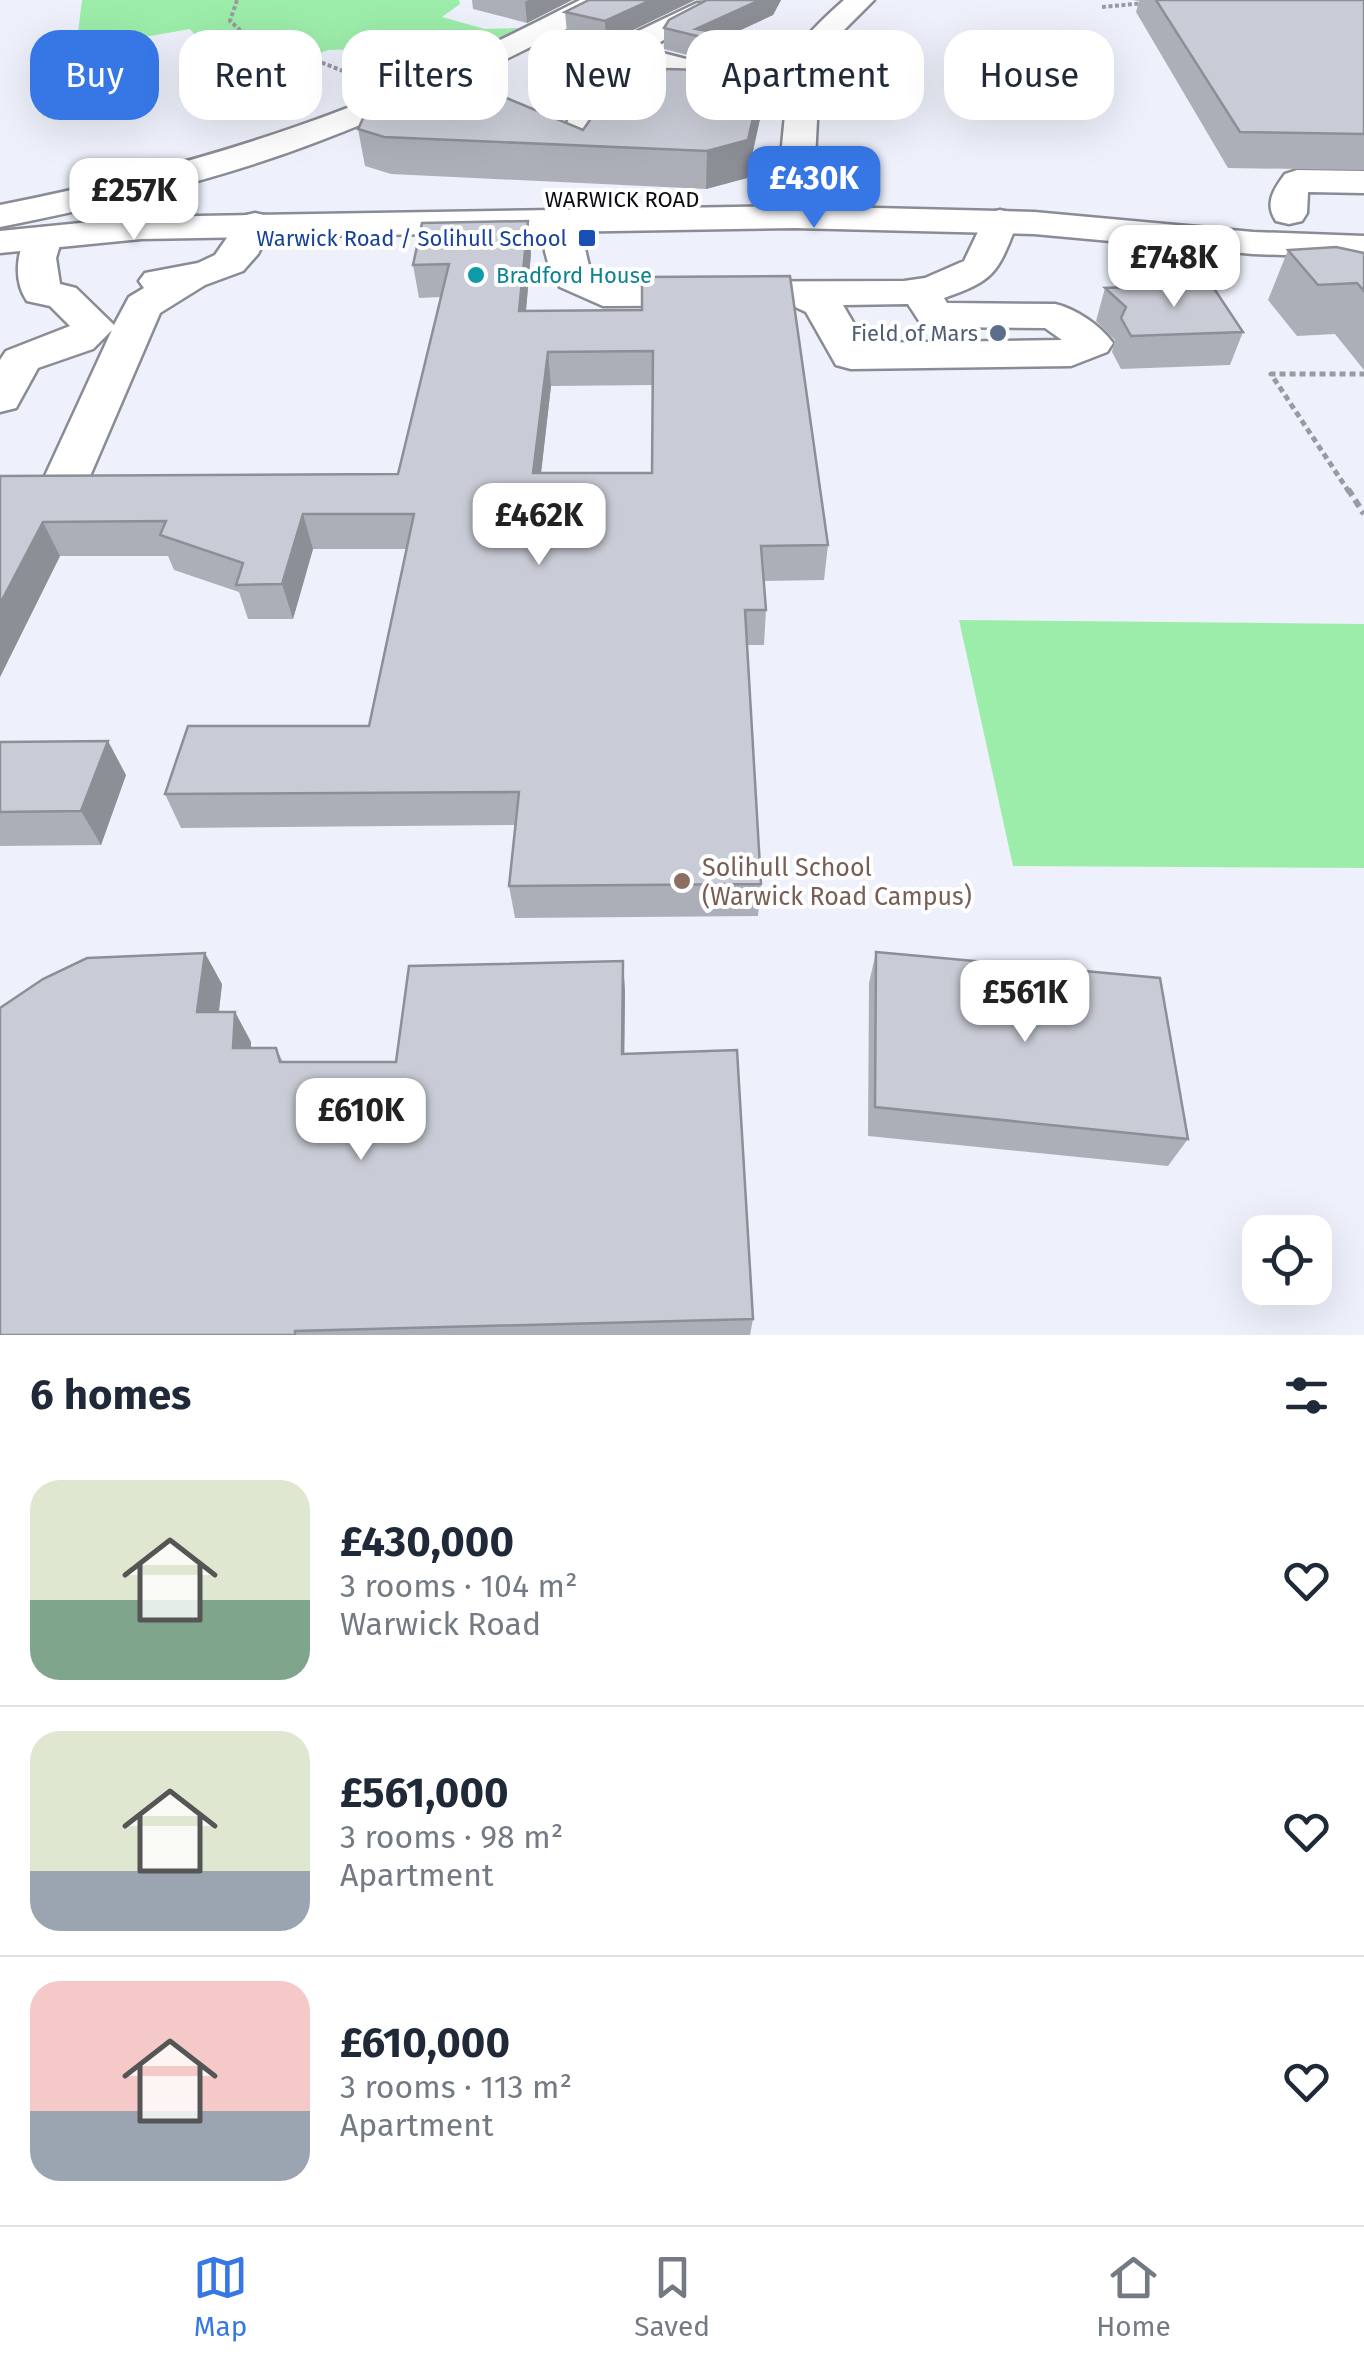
<!DOCTYPE html>
<html lang="en">
<head>
<meta charset="utf-8">
<style>
  :root { --surface:#fff; --page:#f2f2f3; --text:#1f2937; --muted:#747a83; --line:#e0e1e3; --accent:#3677e5 }
  body { margin:0; font-family:"Fira Sans",sans-serif; background:var(--page); color:var(--text); height:100vh; display:flex; flex-direction:column; font-size:38px; white-space:nowrap }
  * { box-sizing:border-box; margin:0 }
  p { font-size:32px; color:var(--muted) }
  .icon { flex:none; width:55px; height:55px; fill:none; stroke:currentColor; stroke-width:2; stroke-linecap:round; stroke-linejoin:round }
  .map { position:relative; height:1335px; overflow:hidden }
  .drawer { display:flex; flex-direction:column; background:var(--surface); flex:1 }
  .drawer>* { flex:none }
  .banner { position:absolute; left:30px; top:30px; width:1305px; height:90px; display:flex; gap:20px }
  .fabs { position:absolute; left:1242px; top:1215px; display:grid; gap:20px }
  .fabs a { display:grid; place-items:center; width:90px; height:90px; border-radius:20px; background:var(--surface); box-shadow:0 10px 40px #0002; font-size:50px }
  .price { position:absolute; translate:-50% -85px; padding:0 22px; border-radius:20px; background:#fff; color:#222; font-size:32px; line-height:65px; filter:drop-shadow(0 2px 5px #0008) }
  .price::after { content:''; position:absolute; left:50%; top:60px; width:30px; height:22px; margin-left:-15px; background:inherit; clip-path:polygon(0 0,100% 0,50% 100%) }
  .price.on { background:var(--accent); color:#fff }
  ul { padding:0; list-style:none }
  li { display:flex; align-items:center; gap:30px; height:250px; padding:0 30px }
  li+li { border-top:2px solid var(--line) }
  li span { display:grid; place-items:center; flex:none; width:280px; height:200px; border-radius:30px; color:#555 }
  li>.icon { margin-inline-start:auto }
  span .icon { width:120px; height:120px; fill:#fffc; stroke-width:1 }
  li b { font-size:42px }
  h2 { display:flex; justify-content:space-between; align-items:center; height:120px; padding:0 30px; font-size:42px }
  .tag { padding:0 35px; border-radius:30px; background:var(--surface); box-shadow:0 10px 40px #0002; font-size:35px; line-height:90px }
  .tag.on { background:var(--accent); color:#fff }
  .tab-bar { display:flex; justify-content:space-around; align-items:center; height:140px; border-top:2px solid var(--line); background:var(--surface); font-size:28px; color:var(--muted) }
  .tab-bar a { display:grid; justify-items:center; gap:5px }
  .tab-bar .on { color:var(--accent) }
  .map>svg:first-child { display:block }
</style>
</head>
<body>
<div class="map">
<svg width="1364" height="1335" viewBox="0 0 1364 1335">
  <rect width="100%" height="100%" fill="#eef1fb"/>
  <!-- green -->
  <path fill="#9dedaa" d="M82,0H459L460,4L442,17L485,29L519,28L480,46L328,50L285,68L262,118L190,29L76,49Z
    M959,620L1364,624V868L1013,866Z"/>
  <g fill="none" stroke-linecap="round" stroke-linejoin="round">
    <!-- minor casing -->
    <g stroke="#8a8c95" stroke-width="5">
      <path id="minor" d="M580,0H615L611,6C517,55 421,102 322,140C219,180 108,205 0,227V205C100,185 198,161 295,127C392,94 488,47 580,0Z
        M844,0H874L841,33L820,62L813,198L808,206L795,209L782,206L777,198L787,94L721,86L609,57L605,51L609,45L697,3L707,5L711,11L707,17L647,49L721,68L789,75C791,46 823,19 844,0Z
        M623,79L698,87L703,94L698,101L687,103L610,99L591,139H567L562,132L587,85Z
        M1297,170L1364,171V193L1308,192L1307,213L1302,221L1289,224L1276,221C1264,203 1274,189 1285,174Z
        M1000,210L1013,213L1018,221C998,271 997,280 944,298L947,303L1055,304C1076,309 1100,325 1113,343L1107,352L1071,366L851,369L836,365L806,312L791,305L603,306L560,287C548,269 536,235 549,215L562,212L575,215C583,227 585,256 591,272L610,282L904,281L925,278L964,261L987,213ZM908,304L921,324L935,327L1045,328L1062,340L865,343L843,305Z
        M255,213L268,216L273,224L258,254L243,271L205,285L160,313L78,504L61,508L0,510V480L44,478L112,330L93,349L38,368L16,408L0,412V360L6,351L70,326L50,306L27,301C13,281 16,250 30,230L43,227L56,230L62,238L56,258L60,284L76,288L114,325L129,297L144,288L139,281L145,273L198,263L215,255L242,216Z"/>
    </g>
    <!-- major casing -->
    <g stroke="#8a8c95" stroke-width="5">
      <path id="major" d="M794,206L1034,212L1253,232L1364,236V258L1253,254L1034,234L794,228L141,239L0,253V231L141,217Z"/>
    </g>
    <!-- path-far2 -->
    <path stroke="#989ba2" stroke-width="4" stroke-dasharray="4 2.5" stroke-linecap="butt" d="M237,0L230,21L240,30L358,77
      M1102,7L1145,3"/>
    <!-- path-far1 -->
    <path stroke="#989ba2" stroke-width="5" stroke-dasharray="6 4" stroke-linecap="butt" d="M1349,492L1271,374H1364"/>
    <!-- path -->
    <path stroke="#989ba2" stroke-width="6" stroke-dasharray="8 5" stroke-linecap="butt" d="M1348,489L1364,514"/>
    <!-- minor -->
    <use href="#minor" fill="#fff" fill-rule="evenodd"/>
    <!-- major -->
    <use href="#major" fill="#fff" fill-rule="evenodd"/>
  </g>
  <!-- wall -->
  <path fill="#adafb8" fill-rule="evenodd" d="M472,0H572L527,23L473,9Z
    M695,0L606,43L567,33L565,12Z
    M697,0H781L773,15L730,35L762,40L761,62L755,68L732,65V70L761,83L760,119L747,178L706,189L391,174L365,166L358,129L583,130L704,70L706,67L707,60L664,49V28L704,2Z
    M1132,0H1364V170L1228,168L1136,12L1139,1Z
    M528,221L531,253L526,311L642,310L828,545L824,580L764,581L766,610L764,645H747L761,884L758,916L515,918L509,886L515,825L181,828L165,794L369,726L407,549H313L293,619H248L239,592L174,570L168,556H60L0,677V476L398,474L441,297L419,298L413,265ZM653,385L652,473H541L551,386Z
    M1288,250L1364,253V370L1335,334L1297,336L1268,300Z
    M1105,288L1243,332L1230,365L1121,369L1112,352L1115,340L1096,321Z
    M0,742L126,775L101,845L0,846Z
    M876,952L1188,1139L1168,1166L868,1136L869,983Z
    M623,961L625,992L624,1054L753,1319L750,1335H0L222,984L219,1012H235L251,1042V1048H276L283,1062H396Z"/>
  <!-- shaded-wall -->
  <path fill="#8d8f96" d="M528,0H572L527,23L525,2Z
    M651,0H695L606,43L605,21Z
    M760,0H781L773,15L717,41L696,29Z
    M762,40L761,62L755,68L756,46Z
    M732,56L731,91L722,66Z
    M761,83L760,119L747,178L706,189L707,151Z
    M528,221L531,253L523,344L519,311Z
    M548,352L551,386L537,508L533,473Z
    M303,514L313,549L293,619L282,584Z
    M43,522L60,556L0,677V604Z
    M108,741L126,775L101,845L81,811Z
    M205,953L222,984L215,1043L197,1012Z
    M623,961L625,992L624,1083L622,1054Z
    M235,1012L251,1042L250,1077L233,1048Z"/>
  <!-- building -->
  <path fill="#c9ccd6" stroke="#8d8f96" stroke-width="2.5" fill-rule="evenodd" d="M589,0H651L605,21L565,12Z
    M707,0H760L696,29L762,40L756,46L722,42L664,28L669,20Z
    M1156,0H1364V134L1240,132Z
    M707,51L732,56L722,66L761,83L748,140L707,151L384,137L358,129L379,85H421L447,73L583,130L626,68L704,70L712,60Z
    M528,221L519,311L642,310V277L790,276L828,545L761,546L766,610H745L761,884L509,886L519,792L165,794L188,726H369L414,514H303L282,584L236,585L243,563L160,535L166,521L43,522L0,604V476L398,474L449,264L413,265L422,223ZM653,351L652,473H533L548,352Z
    M1336,247L1364,253V291L1357,283L1318,285L1288,250Z
    M1211,284L1243,332L1131,336L1121,318L1126,307L1105,288Z
    M108,741L81,811L0,812V742Z
    M876,952L1160,978L1188,1139L875,1107Z
    M205,953L197,1012H235L233,1048H276L280,1062H396L409,966L623,961L622,1054L737,1050L753,1319L295,1331V1335H0V1008L43,979L87,958Z"/>
  <!-- markers -->
  <rect fill="#1a4fb4" stroke="#fff" stroke-width="4" x="577" y="228" width="20" height="20" rx="5"/>
  <circle fill="#0f9aa8" stroke="#fff" stroke-width="4" cx="476" cy="275" r="10"/>
  <circle fill="#5c6f8a" stroke="#fff" stroke-width="4" cx="998" cy="333" r="10"/>
  <circle fill="#8d6e63" stroke="#fff" stroke-width="4" cx="682" cy="881" r="10"/>
  <g text-anchor="middle" stroke-width="8" stroke-linejoin="round" paint-order="stroke">
    <!-- far-street labels -->
    <g font-size="22" fill="#0c0d11" stroke="#fff">
      <text x="622" y="207">WARWICK ROAD</text>
    </g>
    <!-- far-transit labels -->
    <g font-size="22" fill="#164399" stroke="#fff" text-anchor="end">
      <text x="567" y="246">Warwick Road / Solihull School</text>
    </g>
    <!-- far-culture labels -->
    <g font-size="22" fill="#0d838f" stroke="#fff" text-anchor="start">
      <text x="496" y="283">Bradford House</text>
    </g>
    <!-- far-service labels -->
    <g font-size="22" fill="#4e5e75" stroke="#fff" text-anchor="end">
      <text x="978" y="341">Field of Mars</text>
    </g>
    <!-- education labels -->
    <g font-size="25" fill="#785e54" stroke="#fff" text-anchor="start">
      <text x="702" y="876">Solihull School<tspan x="702" dy="29">(Warwick Road Campus)</tspan></text>
    </g>
  </g>
</svg>
<div class="fabs">
<a><svg class="icon" aria-label="locate" viewBox="0 0 24 24"><circle cx="12" cy="12" r="6"/><path d="M12 2v4M12 18v4M2 12h4M18 12h4"/></svg></a>
</div>
<b class="price on" style="left:814px;top:231px">£430K</b>
<b class="price" style="left:134px;top:243px">£257K</b>
<b class="price" style="left:1174px;top:310px">£748K</b>
<b class="price" style="left:539px;top:568px">£462K</b>
<b class="price" style="left:1025px;top:1045px">£561K</b>
<b class="price" style="left:361px;top:1163px">£610K</b>
<div class="banner">
<a class="tag on">Buy</a>
<a class="tag">Rent</a>
<a class="tag">Filters</a>
<a class="tag">New</a>
<a class="tag">Apartment</a>
<a class="tag">House</a>
</div>
</div>
<section class="drawer">
<h2>6 homes<svg class="icon" aria-label="filters" viewBox="0 0 24 24"><path d="M4 7h16M4 17h16"/><circle cx="9" cy="7" r="2"/><circle cx="15" cy="17" r="2"/></svg></h2>
<ul>
<li><span style="background:linear-gradient(#dfe7d0 60%,#7fa58c 0)"><svg class="icon" aria-label="home" viewBox="0 0 24 24"><path d="M3 11l9-7 9 7M6 9v11h12V9"/></svg></span><div><b>£430,000</b><p>3 rooms · 104 m²</p><p>Warwick Road</p></div><svg class="icon" aria-label="heart" viewBox="0 0 24 24"><path d="M12 20l-8-8c-3-5 5-10 8-4 3-6 11-1 8 4z"/></svg></li>
<li><span style="background:linear-gradient(#dfe7d0 70%,#9aa5b1 0)"><svg class="icon" aria-label="home" viewBox="0 0 24 24"><path d="M3 11l9-7 9 7M6 9v11h12V9"/></svg></span><div><b>£561,000</b><p>3 rooms · 98 m²</p><p>Apartment</p></div><svg class="icon" aria-label="heart" viewBox="0 0 24 24"><path d="M12 20l-8-8c-3-5 5-10 8-4 3-6 11-1 8 4z"/></svg></li>
<li><span style="background:linear-gradient(#f6c9c9 65%,#9aa5b1 0)"><svg class="icon" aria-label="home" viewBox="0 0 24 24"><path d="M3 11l9-7 9 7M6 9v11h12V9"/></svg></span><div><b>£610,000</b><p>3 rooms · 113 m²</p><p>Apartment</p></div><svg class="icon" aria-label="heart" viewBox="0 0 24 24"><path d="M12 20l-8-8c-3-5 5-10 8-4 3-6 11-1 8 4z"/></svg></li>
</ul>
</section>
<nav class="tab-bar">
<a class="on"><svg class="icon" aria-label="map" viewBox="0 0 24 24"><path d="M3 6l6-2 6 2 6-2v14l-6 2-6-2-6 2zM9 4v14M15 6v14"/></svg>Map</a>
<a><svg class="icon" aria-label="saved" viewBox="0 0 24 24"><path d="M7 4h10v16l-5-4-5 4z"/></svg>Saved</a>
<a><svg class="icon" aria-label="home" viewBox="0 0 24 24"><path d="M3 11l9-7 9 7M6 9v11h12V9"/></svg>Home</a>
</nav>
</body>
</html>
